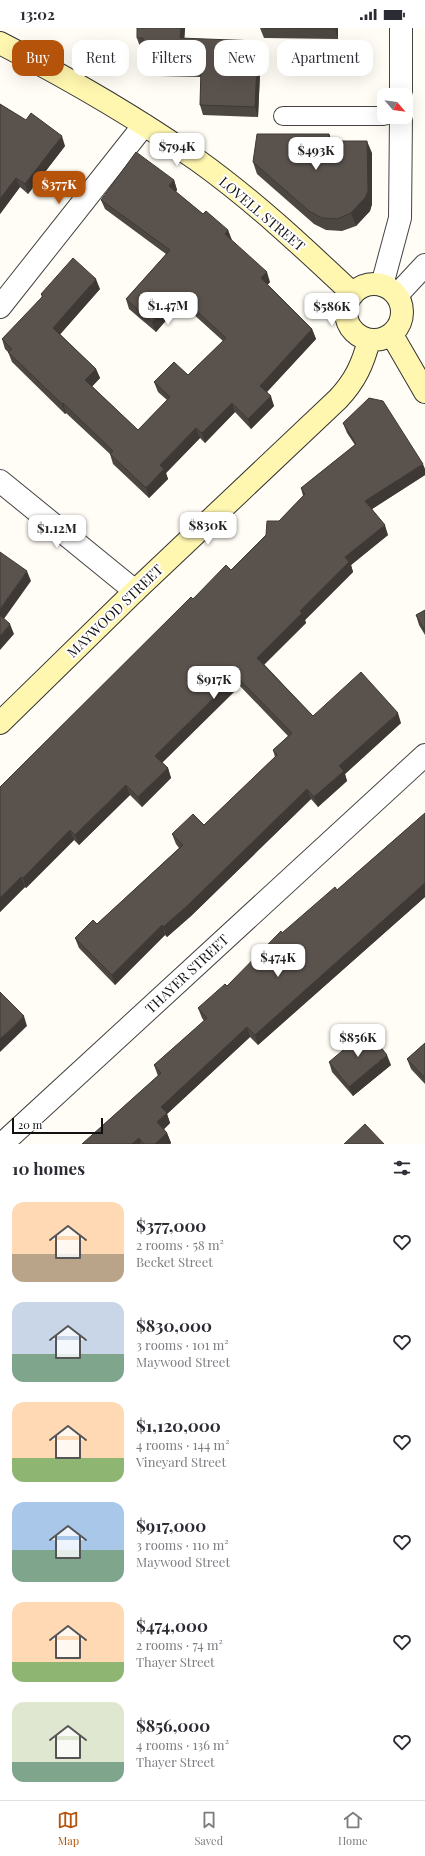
<!DOCTYPE html>
<html lang="en">
<head>
<meta charset="utf-8">
<style>
  :root { --surface:#fff; --page:#f7f7f7; --text:#2b2b33; --muted:#7c7c81; --line:#e1e1e2; --accent:#b45309 }
  body { margin:0; font-family:"Playfair Display",serif; background:var(--page); color:var(--text); height:100vh; display:flex; flex-direction:column; font-size:15px; white-space:nowrap }
  * { box-sizing:border-box; margin:0 }
  p { font-size:13px; color:var(--muted) }
  .icon { flex:none; width:22px; height:22px; fill:none; stroke:currentColor; stroke-width:2; stroke-linecap:round; stroke-linejoin:round }
  .map { position:relative; height:1116px; overflow:hidden }
  .panel { display:flex; flex-direction:column; background:var(--surface); flex:1 }
  .panel>* { flex:none }
  .top-card { position:absolute; left:12px; top:12px; width:401px; height:36px; display:flex; gap:8px }
  .needle { width:26px; rotate:118deg }
  .buttons { position:absolute; left:377px; top:60px; display:grid; gap:8px }
  .buttons a { display:grid; place-items:center; width:36px; height:36px; border-radius:8px; background:var(--surface); box-shadow:0 4px 16px #0002; font-size:20px }
  .scale { position:absolute; left:12px; bottom:10px; width:91px; box-sizing:border-box; padding-left:4px; border:2px solid #111; border-top:0; font-size:11px; line-height:14px; white-space:nowrap; color:#111; -webkit-text-stroke:3px #fff; paint-order:stroke }
  .price { position:absolute; translate:-50% -34px; padding:0 9px; border-radius:8px; background:#fff; color:#222; font-size:13px; line-height:26px; filter:drop-shadow(0 1px 2px #0008) }
  .price::after { content:''; position:absolute; left:50%; top:24px; width:12px; height:9px; margin-left:-6px; background:inherit; clip-path:polygon(0 0,100% 0,50% 100%) }
  .price.active { background:var(--accent); color:#fff }
  ul { padding:0; list-style:none }
  li { display:flex; align-items:center; gap:12px; height:100px; padding:0 12px }
  li span { display:grid; place-items:center; flex:none; width:112px; height:80px; border-radius:12px; color:#555 }
  li>.icon { margin-inline-start:auto }
  span .icon { width:48px; height:48px; fill:#fffc; stroke-width:1 }
  li b { font-size:17px }
  h2 { display:flex; justify-content:space-between; align-items:center; height:48px; padding:0 12px; font-size:17px }
  .chip { padding:0 14px; border-radius:12px; background:var(--surface); box-shadow:0 4px 16px #0002; font-size:14px; line-height:36px }
  .chip.active { background:var(--accent); color:#fff }
  .status { display:flex; justify-content:space-between; align-items:center; height:28px; padding:0 20px; background:var(--surface); direction:ltr }
  .status svg { height:11px; fill:currentColor }
  .tabs { display:flex; justify-content:space-around; align-items:center; height:56px; border-top:1px solid var(--line); background:var(--surface); font-size:11px; color:var(--muted) }
  .tabs a { display:grid; justify-items:center; gap:2px }
  .tabs .active { color:var(--accent) }
  .map>svg:first-child { display:block }
</style>
</head>
<body>
<div class="status"><b>13:02</b><svg viewBox="0 0 49 12"><path d="M0 12V9h3v3zM5 12V6h3v6zM10 12V3h3v9zM15 12V0h3v12zM26 1h20v11H26zM47 4h2v5h-2z"/></svg></div>
<div class="map">
<svg width="425" height="1116" viewBox="0 0 425 1116">
  <rect width="100%" height="100%" fill="#fffdf5"/>
  <g fill="none" stroke-linecap="round" stroke-linejoin="round">
    <!-- lane casing -->
    <g stroke="#444" stroke-width="20">
      <path id="lane" d="M283,88H384"/>
    </g>
    <!-- street casing -->
    <g stroke="#444" stroke-width="24">
      <path id="street" d="M401,67V0
        M382,257L400,190L401,89
        M397,267L425,237
        M0,279L144,97
        M0,453L135,563
        M2,1116L425,727"/>
    </g>
    <!-- secondary casing -->
    <g stroke="#333" stroke-width="24">
      <path id="secondary" d="M0,15C68,50 134,88 197,132C253,172 303,219 353,266
        M346 284a28 28 0 1 1 56 0a28 28 0 1 1-56 0Z
        M392,307L425,364
        M0,695L135,563L338,371C355,353 363,336 369,312"/>
    </g>
    <!-- lane -->
    <use href="#lane" stroke="#fff" stroke-width="18"/>
    <!-- street -->
    <use href="#street" stroke="#fff" stroke-width="22"/>
    <!-- secondary -->
    <use href="#secondary" stroke="#fff6b0" stroke-width="22"/>
  </g>
  <!-- wall -->
  <path fill="#4d4742" d="M137,0H185L184,10L261,23L258,89L203,87L200,77L201,49L159,48L156,39L146,38L142,29V19H140L137,10Z
    M260,0H338V11L264,10Z
    M0,76L65,118L28,166L20,159L0,186Z
    M329,106L332,113L372,125V176L370,183L356,198L342,203L326,202L314,196L257,146L253,134Z
    M174,152L177,162L176,164L203,186L228,202L231,212L270,254L267,257L312,301L316,311L267,364L274,378L251,401L235,384L205,415L200,410L166,445L168,451L149,470L113,436L110,426L66,385L65,386L12,334L8,324L5,321L2,311L42,270L41,266L100,261L60,306L96,341L100,350L92,358L138,402L167,372L158,364L154,354L188,347L223,313L181,275L156,304L129,281L126,271L166,226L105,181L101,172Z
    M343,395L425,441V447L372,481L388,507L351,537L353,544L305,592L306,595L264,636L313,688L401,695L345,746L347,753L318,779L311,771L191,888L167,909L165,907L115,957L79,920L75,910L97,896L179,820L176,816L172,806L204,797L275,729L273,722L288,708L240,658L162,734L168,740L171,750L142,779L130,767L79,817L74,812L26,860L25,859L0,884V759L193,571L231,542L266,507L279,493L303,468L301,460L355,417L347,405Z
    M425,582V607L419,597L416,587Z
    M425,785V869L258,1017L250,1009L167,1086L170,1095L164,1101L167,1105L171,1115L170,1116H82L158,1048L154,1037L204,993L202,990L198,980L227,958L282,905L337,862Z
    M425,1015V1056L411,1041L407,1031Z
    M329,1034L391,1037L353,1068L332,1044Z"/>
  <!-- shaded-wall -->
  <path fill="#3f3936" d="M181,0H185L184,19L180,10Z
    M335,0H338V11L335,1Z
    M258,13L261,23L258,89L255,79Z
    M329,106L334,118L329,113Z
    M62,108L65,118L28,166L25,156Z
    M367,113L372,125V176L370,183L356,198L351,185Z
    M16,150L20,159L0,186V171Z
    M174,152L177,162L173,168L169,158Z
    M228,202L232,212L228,216L225,206Z
    M267,244L270,254L265,260L261,250Z
    M96,251L100,261L57,310L53,300Z
    M177,265L181,275L156,304L152,294Z
    M312,301L316,311L264,367L260,358Z
    M96,341L100,350L89,362L85,352Z
    M271,368L274,378L251,401L248,391Z
    M63,375L66,385L65,386L62,376Z
    M232,375L235,384L205,415L202,405Z
    M196,400L200,410L166,445L168,451L149,470L146,460L160,437Z
    M423,436L425,441V447L369,483L365,473Z
    M385,497L388,507L351,537L353,544L305,592L306,595L261,640L257,630L300,583L345,529Z
    M27,543L31,553L1,595L0,592V581Z
    M10,596L14,606L0,622V608Z
    M236,648L240,658L159,738L155,728Z
    M398,685L401,695L345,746L347,753L318,779L314,769L339,738Z
    M168,740L171,750L142,779L138,769Z
    M126,757L130,767L79,817L75,807Z
    M307,761L311,771L191,888L167,909L163,899Z
    M70,802L74,812L26,860L23,850Z
    M21,849L25,859L0,884V870Z
    M425,855V869L258,1017L255,1007Z
    M162,897L165,907L115,957L112,947Z
    M24,988L27,998L0,1024V1011Z
    M247,999L250,1009L167,1086L170,1095L161,1104L157,1094L161,1079Z
    M387,1027L391,1037L353,1068L349,1059Z
    M167,1105L171,1115L170,1116H155Z
    M139,1110L141,1116H132Z"/>
  <!-- building -->
  <path fill="#5a524d" stroke="#3f3936" d="M137,0H181L180,10L258,13L255,79L200,77L201,39L155,38V29H142L143,10H137Z
    M264,0H335V1Z
    M0,76L26,92L31,85L62,108L25,156L16,150L0,171Z
    M257,106H329V113H367L368,163L365,170L351,185L337,191L322,190L309,183L253,134Z
    M136,124L174,152L169,158L203,186L206,183L228,202L225,206L267,244L261,250L312,301L260,358L271,368L248,391L232,375L202,405L196,400L160,437L164,441L146,460L110,426L113,423L63,375L62,376L8,324L12,321L2,311L43,268L41,266L73,230L96,251L53,300L96,341L85,352L138,402L170,369L154,354L174,334L188,347L226,310L177,265L152,294L126,271L170,222L101,172Z
    M369,370L383,373L423,436L365,473L385,497L345,529L349,534L300,583L302,585L257,630L313,688L361,644L398,685L339,738L344,743L314,769L307,761L187,878L163,899L162,897L112,947L75,910L93,892L97,896L183,817L172,806L193,786L204,797L277,727L273,722L292,705L236,648L155,728L168,740L138,769L126,757L75,807L70,802L23,850L21,849L0,870V759L191,569L193,571L226,537L231,542L266,507L267,493H279L305,466L301,460L356,416L343,395Z
    M0,524L27,543L0,581Z
    M425,582V603L416,587Z
    M0,587L10,596L0,608Z
    M425,785V855L255,1007L247,999L161,1079L167,1085L157,1094L167,1105L155,1116H144L139,1110L132,1116H82L161,1045L154,1037L207,990L198,980L225,956L227,958L281,903L282,905L335,859L337,862Z
    M0,964L24,988L0,1011Z
    M367,1002L387,1027L349,1059L329,1034Z
    M425,1015V1050L407,1031Z
    M365,1096L384,1116H344Z"/>
  <g text-anchor="middle" stroke-width="4" stroke-linejoin="round" paint-order="stroke">
    <!-- street labels -->
    <g font-size="14" fill="#111" stroke="#fff">
      <text transform="translate(262 186) rotate(40)" y="5">LOVELL STREET</text>
      <text transform="translate(115 583) rotate(-44)" y="5">MAYWOOD STREET</text>
      <text transform="translate(187 946) rotate(-43)" y="5">THAYER STREET</text>
    </g>
  </g>
</svg>
<div class="buttons">
<a><svg class="needle" viewBox="-14 -14 28 28"><path d="M0-13l5 13h-10z" fill="#e53935"/><path d="M0 13l5-13h-10z" fill="#7c7c81"/></svg></a>
</div>
<div class="scale">20 m</div>
<b class="price" style="left:177px;top:139px">$794K</b>
<b class="price" style="left:316px;top:143px">$493K</b>
<b class="price active" style="left:59px;top:177px">$377K</b>
<b class="price" style="left:168px;top:298px">$1.47M</b>
<b class="price" style="left:332px;top:299px">$586K</b>
<b class="price" style="left:208px;top:518px">$830K</b>
<b class="price" style="left:57px;top:521px">$1.12M</b>
<b class="price" style="left:214px;top:672px">$917K</b>
<b class="price" style="left:278px;top:950px">$474K</b>
<b class="price" style="left:358px;top:1030px">$856K</b>
<div class="top-card">
<a class="chip active">Buy</a>
<a class="chip">Rent</a>
<a class="chip">Filters</a>
<a class="chip">New</a>
<a class="chip">Apartment</a>
</div>
</div>
<section class="panel">
<h2>10 homes<svg class="icon" aria-label="filters" viewBox="0 0 24 24"><path d="M4 7h16M4 17h16"/><circle cx="9" cy="7" r="2"/><circle cx="15" cy="17" r="2"/></svg></h2>
<ul>
<li><span style="background:linear-gradient(#ffd9b3 65%,#b9a48a 0)"><svg class="icon" aria-label="home" viewBox="0 0 24 24"><path d="M3 11l9-7 9 7M6 9v11h12V9"/></svg></span><div><b>$377,000</b><p>2 rooms · 58 m²</p><p>Becket Street</p></div><svg class="icon" aria-label="heart" viewBox="0 0 24 24"><path d="M12 20l-8-8c-3-5 5-10 8-4 3-6 11-1 8 4z"/></svg></li>
<li><span style="background:linear-gradient(#c9d6e8 65%,#7fa58c 0)"><svg class="icon" aria-label="home" viewBox="0 0 24 24"><path d="M3 11l9-7 9 7M6 9v11h12V9"/></svg></span><div><b>$830,000</b><p>3 rooms · 101 m²</p><p>Maywood Street</p></div><svg class="icon" aria-label="heart" viewBox="0 0 24 24"><path d="M12 20l-8-8c-3-5 5-10 8-4 3-6 11-1 8 4z"/></svg></li>
<li><span style="background:linear-gradient(#ffd9b3 70%,#8fb573 0)"><svg class="icon" aria-label="home" viewBox="0 0 24 24"><path d="M3 11l9-7 9 7M6 9v11h12V9"/></svg></span><div><b>$1,120,000</b><p>4 rooms · 144 m²</p><p>Vineyard Street</p></div><svg class="icon" aria-label="heart" viewBox="0 0 24 24"><path d="M12 20l-8-8c-3-5 5-10 8-4 3-6 11-1 8 4z"/></svg></li>
<li><span style="background:linear-gradient(#a9c7e8 60%,#7fa58c 0)"><svg class="icon" aria-label="home" viewBox="0 0 24 24"><path d="M3 11l9-7 9 7M6 9v11h12V9"/></svg></span><div><b>$917,000</b><p>3 rooms · 110 m²</p><p>Maywood Street</p></div><svg class="icon" aria-label="heart" viewBox="0 0 24 24"><path d="M12 20l-8-8c-3-5 5-10 8-4 3-6 11-1 8 4z"/></svg></li>
<li><span style="background:linear-gradient(#ffd9b3 75%,#8fb573 0)"><svg class="icon" aria-label="home" viewBox="0 0 24 24"><path d="M3 11l9-7 9 7M6 9v11h12V9"/></svg></span><div><b>$474,000</b><p>2 rooms · 74 m²</p><p>Thayer Street</p></div><svg class="icon" aria-label="heart" viewBox="0 0 24 24"><path d="M12 20l-8-8c-3-5 5-10 8-4 3-6 11-1 8 4z"/></svg></li>
<li><span style="background:linear-gradient(#dfe7d0 75%,#7fa58c 0)"><svg class="icon" aria-label="home" viewBox="0 0 24 24"><path d="M3 11l9-7 9 7M6 9v11h12V9"/></svg></span><div><b>$856,000</b><p>4 rooms · 136 m²</p><p>Thayer Street</p></div><svg class="icon" aria-label="heart" viewBox="0 0 24 24"><path d="M12 20l-8-8c-3-5 5-10 8-4 3-6 11-1 8 4z"/></svg></li>
</ul>
</section>
<nav class="tabs">
<a class="active"><svg class="icon" aria-label="map" viewBox="0 0 24 24"><path d="M3 6l6-2 6 2 6-2v14l-6 2-6-2-6 2zM9 4v14M15 6v14"/></svg>Map</a>
<a><svg class="icon" aria-label="saved" viewBox="0 0 24 24"><path d="M7 4h10v16l-5-4-5 4z"/></svg>Saved</a>
<a><svg class="icon" aria-label="home" viewBox="0 0 24 24"><path d="M3 11l9-7 9 7M6 9v11h12V9"/></svg>Home</a>
</nav>
</body>
</html>
